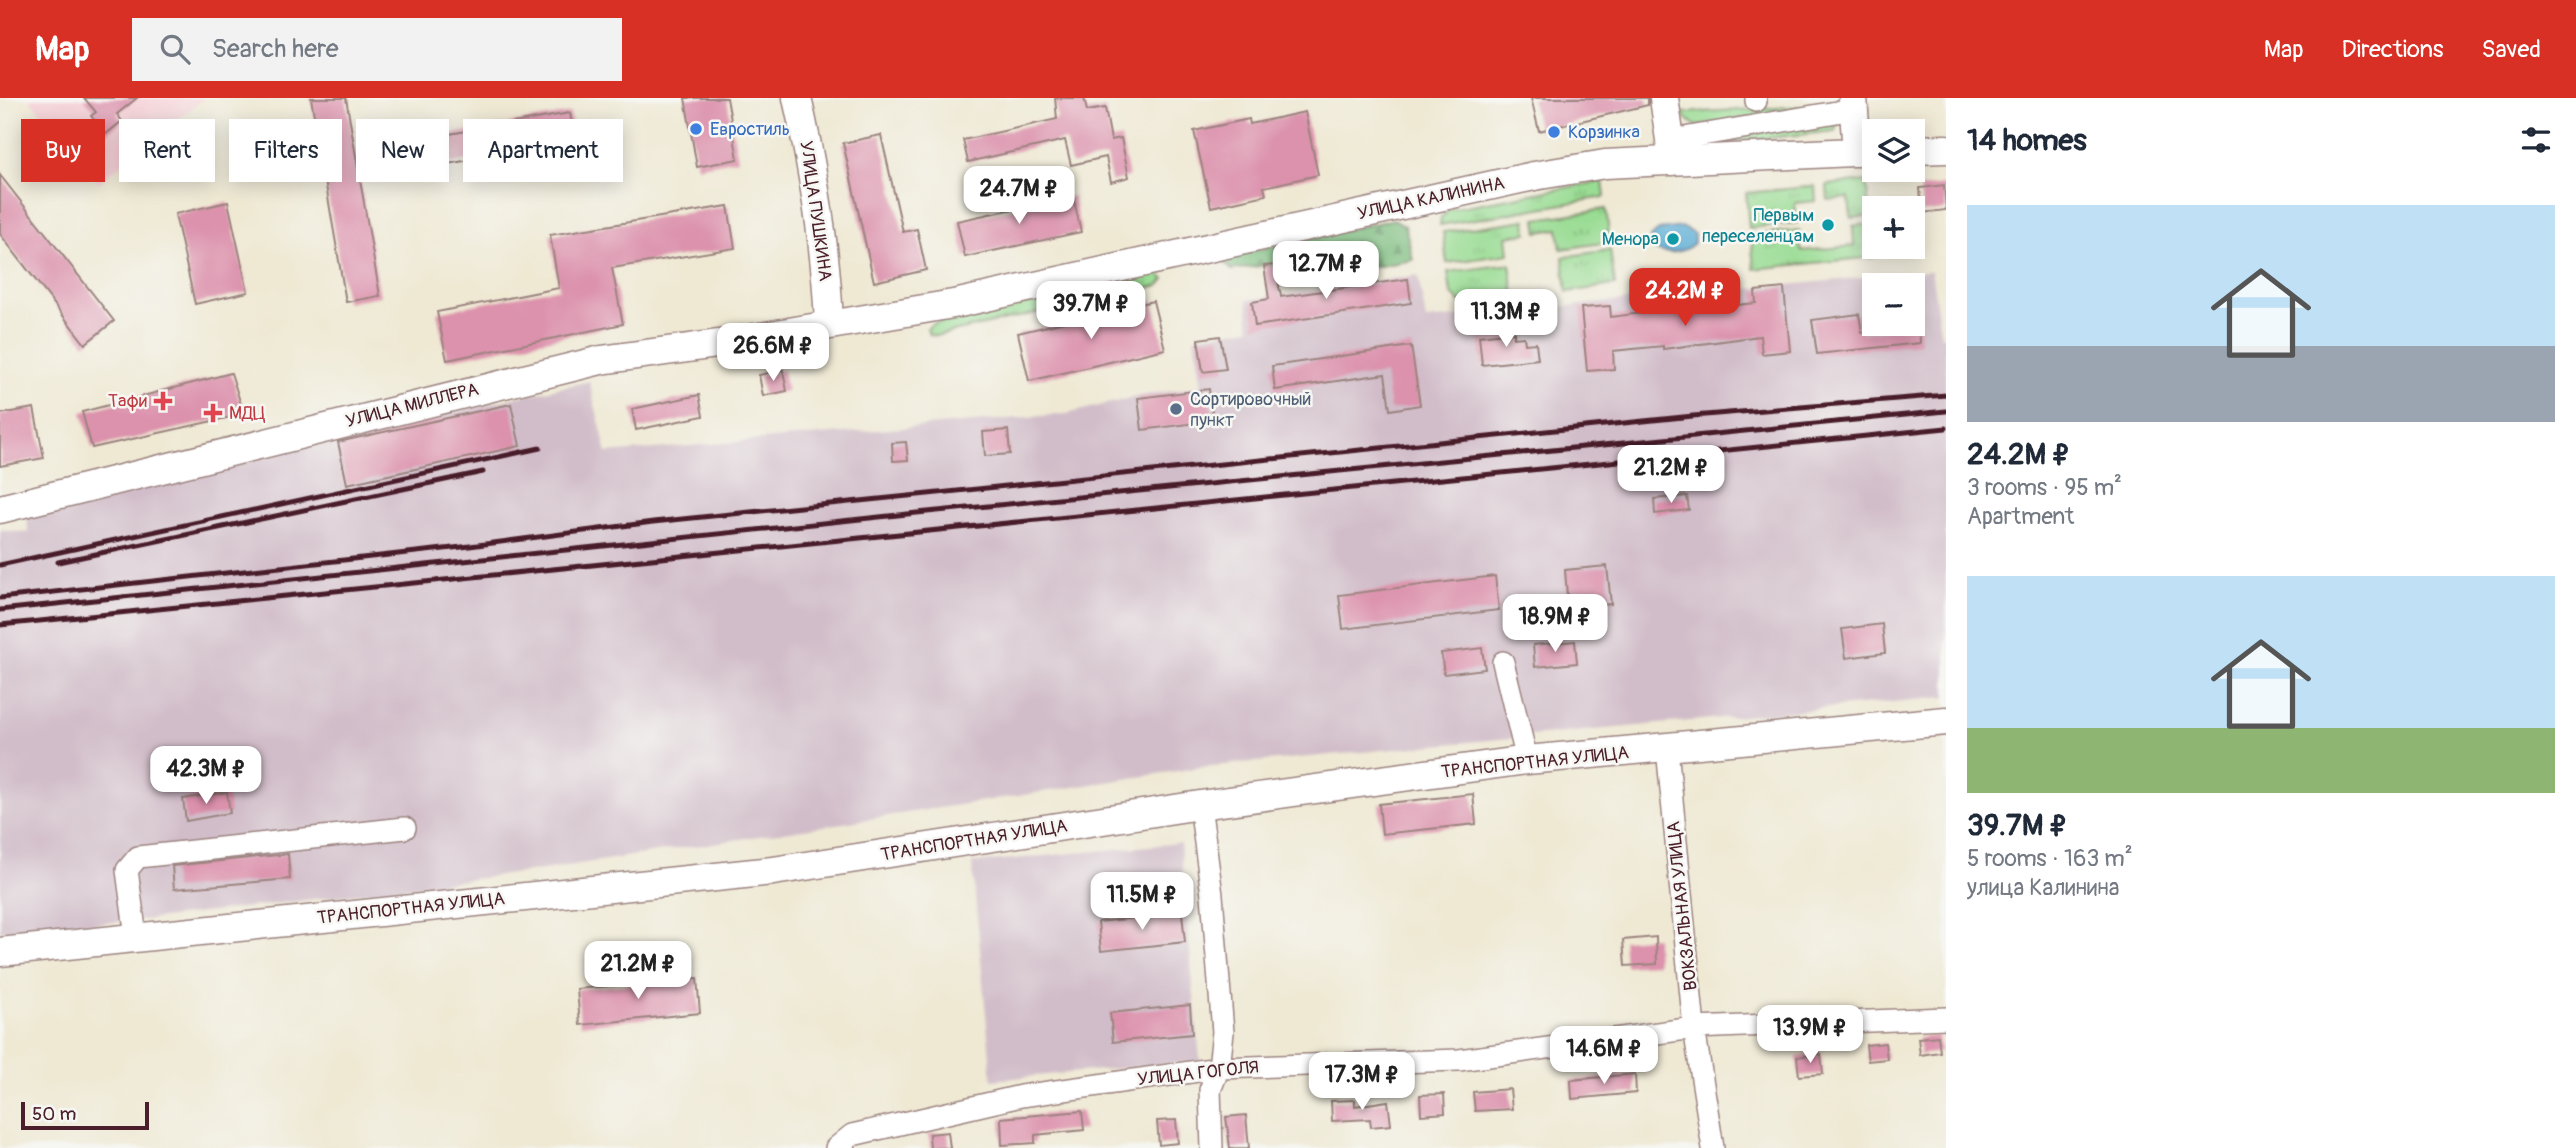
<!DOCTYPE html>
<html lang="en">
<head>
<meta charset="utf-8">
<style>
  :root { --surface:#fff; --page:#f2f2f3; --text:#1f2937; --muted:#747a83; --accent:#d93025 }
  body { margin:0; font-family:Pangolin,sans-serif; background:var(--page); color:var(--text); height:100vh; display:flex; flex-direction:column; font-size:26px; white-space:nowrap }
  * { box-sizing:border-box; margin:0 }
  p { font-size:23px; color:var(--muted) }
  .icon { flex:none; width:38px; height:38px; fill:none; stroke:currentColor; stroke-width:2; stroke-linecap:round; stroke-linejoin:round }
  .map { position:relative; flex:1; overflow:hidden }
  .side { display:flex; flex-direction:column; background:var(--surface); width:630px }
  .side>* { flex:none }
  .banner { position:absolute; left:21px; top:21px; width:665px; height:63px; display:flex; gap:14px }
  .fabs { position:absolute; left:1862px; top:21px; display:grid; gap:14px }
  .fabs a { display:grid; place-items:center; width:63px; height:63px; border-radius:0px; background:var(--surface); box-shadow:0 4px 18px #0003; font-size:35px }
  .scale { position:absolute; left:21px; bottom:18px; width:128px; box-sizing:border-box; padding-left:7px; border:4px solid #4a1f2b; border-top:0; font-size:19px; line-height:24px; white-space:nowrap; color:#4a1f2b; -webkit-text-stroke:5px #f6f6f2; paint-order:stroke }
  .price { position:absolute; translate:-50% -60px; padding:0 16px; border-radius:14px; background:#fff; color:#222; font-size:23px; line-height:46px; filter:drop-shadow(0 2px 4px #0008) }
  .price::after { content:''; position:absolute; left:50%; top:42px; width:21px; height:16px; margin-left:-10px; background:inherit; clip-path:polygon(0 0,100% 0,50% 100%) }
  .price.on { background:var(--accent); color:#fff }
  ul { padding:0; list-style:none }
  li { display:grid; align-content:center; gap:14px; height:371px; padding:0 21px }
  li span { display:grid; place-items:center; height:217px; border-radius:0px; color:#555 }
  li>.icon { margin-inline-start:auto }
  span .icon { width:126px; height:126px; fill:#fffc; stroke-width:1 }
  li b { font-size:30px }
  h2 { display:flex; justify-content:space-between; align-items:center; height:84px; padding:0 21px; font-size:30px }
  .chip { padding:0 24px; border-radius:0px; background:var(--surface); box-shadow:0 4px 18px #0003; font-size:24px; line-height:63px }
  .chip.on { background:var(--accent); color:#fff }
  header { display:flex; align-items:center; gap:42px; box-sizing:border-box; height:98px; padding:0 35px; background:var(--accent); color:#fff }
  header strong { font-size:33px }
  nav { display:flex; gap:38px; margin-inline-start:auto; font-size:24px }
  .search { width:490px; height:63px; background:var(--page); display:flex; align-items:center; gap:18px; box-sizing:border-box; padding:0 24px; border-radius:0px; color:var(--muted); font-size:26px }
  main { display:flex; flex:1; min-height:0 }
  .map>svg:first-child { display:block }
</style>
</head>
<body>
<header>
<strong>Map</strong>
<div class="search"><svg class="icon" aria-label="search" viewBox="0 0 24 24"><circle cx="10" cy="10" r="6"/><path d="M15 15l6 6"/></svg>Search here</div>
<nav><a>Map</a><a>Directions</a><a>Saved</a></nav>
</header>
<main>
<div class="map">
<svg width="1946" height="1050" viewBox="0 0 1946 1050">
  <defs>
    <pattern id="grass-tufts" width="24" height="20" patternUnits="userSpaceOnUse" patternTransform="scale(1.75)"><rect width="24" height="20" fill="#99dc93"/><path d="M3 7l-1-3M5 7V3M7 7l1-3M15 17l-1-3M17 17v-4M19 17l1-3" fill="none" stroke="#85bc7f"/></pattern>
    <pattern id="forest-firs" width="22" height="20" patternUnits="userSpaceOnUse" patternTransform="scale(1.75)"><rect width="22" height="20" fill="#7abc7d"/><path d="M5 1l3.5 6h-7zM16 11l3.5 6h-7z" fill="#669867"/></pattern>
  </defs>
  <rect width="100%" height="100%" fill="#f6f6f2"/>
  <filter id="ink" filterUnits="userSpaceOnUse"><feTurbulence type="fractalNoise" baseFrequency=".0143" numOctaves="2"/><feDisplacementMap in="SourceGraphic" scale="14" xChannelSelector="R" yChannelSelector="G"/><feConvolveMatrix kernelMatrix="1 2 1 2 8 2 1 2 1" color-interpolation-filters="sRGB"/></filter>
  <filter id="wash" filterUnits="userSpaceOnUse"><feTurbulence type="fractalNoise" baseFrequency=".00686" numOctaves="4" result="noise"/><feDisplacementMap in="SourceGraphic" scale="28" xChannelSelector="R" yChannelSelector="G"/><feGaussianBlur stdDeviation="1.57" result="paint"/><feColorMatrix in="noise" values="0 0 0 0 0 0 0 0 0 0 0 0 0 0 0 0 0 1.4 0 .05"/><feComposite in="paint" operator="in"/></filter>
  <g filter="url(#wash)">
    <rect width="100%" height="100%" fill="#efe9d4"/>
    <!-- built -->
    <path fill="#f6cfd6" d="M29,0H204L98,85Z"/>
    <!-- industrial -->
    <path fill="#d1bdc9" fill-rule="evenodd" d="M1931,173L1941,238H1946V599L1202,669L529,774L155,821L0,833V432L28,435L27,410L589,283L607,355L1066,316L1139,298L1202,288L1194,239L1250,230L1247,202L1418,177L1426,222ZM1874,187H1913V226H1874Z
      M1180,745L1200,963L992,982L972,765Z"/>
    <!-- grass -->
    <path fill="url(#grass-tufts)" stroke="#727e5f" stroke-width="2" d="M1830,7L1696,28L1680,15Z
      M1839,18L1835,33L1694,48Z
      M1603,83L1605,99L1440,127L1441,120L1449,111Z
      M1866,83L1870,118L1851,120L1849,100L1828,102L1827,87Z
      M1815,88L1816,103L1795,105L1797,125L1749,130L1746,95Z
      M1606,111L1610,144L1561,151L1558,131L1538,134L1536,121Z
      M1526,122L1527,135L1507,138L1509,156L1447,165L1443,134Z
      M1871,126L1874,159L1754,171L1751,137L1799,132L1801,153L1854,148L1853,128Z
      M1610,152L1615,187L1567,194L1563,159Z
      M1510,166L1514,197L1461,205L1451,195L1448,174Z
      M1157,175L1165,181L1160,187L935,238L929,236L927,231L932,226Z"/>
    <!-- forest -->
    <path fill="url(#forest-firs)" stroke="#626e54" stroke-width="2" d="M1394,121L1405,128L1413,162L1292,184L1291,172L1282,165L1232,172L1225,165V159Z"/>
    <!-- water -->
    <path fill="#58acd4" stroke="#516680" stroke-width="2" d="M1682,129L1694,136V145C1684,155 1665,158 1651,150L1650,140L1659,132Z"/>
    <g id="blocks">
      <!-- building -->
      <path fill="#dc91ac" d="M84,0H137L117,16L122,23L106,36L91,18L96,14Z
        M311,0H346L380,198L346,204Z
        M685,0H727L738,61L697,69Z
        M1055,0H1084L1087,13L1105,10L1111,42L1121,40L1129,79L1111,84L1106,59L1071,67L1065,42L968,64L963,42L1057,21Z
        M1531,0H1648V7L1539,33Z
        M1305,14L1318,77L1264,89L1266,97L1211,109L1194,33L1249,21L1250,26Z
        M570,15L575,43L414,72L409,43Z
        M881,37L903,134L917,131L926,172L874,184L843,45Z
        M0,77L114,223L85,246L0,136Z
        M1944,87L1946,112L1922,115L1920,90Z
        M1073,98L1081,134L965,159L957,123Z
        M228,104L248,194L195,206L175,116Z
        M728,108L735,150L612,170L623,226L447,262L437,214L559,190L550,137Z
        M1275,167L1281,199L1408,181L1411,205L1255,228L1252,204L1269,201L1264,168Z
        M1784,190L1790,253L1762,256L1760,238L1663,251V248L1613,253L1614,271L1587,273L1581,210L1610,208L1611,219L1706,207V210L1756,205L1755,193Z
        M1153,203L1165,251L1029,283L1018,235Z
        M1859,216L1862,235L1919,228L1920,245L1817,256L1812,222Z
        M1514,234V240L1524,239L1525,246L1536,245L1538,261L1482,267L1479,238Z
        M1220,238L1226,271L1203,274L1198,241Z
        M1411,248L1420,307L1390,312L1385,276L1275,292L1272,268Z
        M783,272L787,293L763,298L759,277Z
        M231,275L244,316L92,350L82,314Z
        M1209,291L1213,323L1142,332L1138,300Z
        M699,297L703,318L636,332L632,311Z
        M511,306L520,348L347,386L338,344Z
        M34,310L44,360L0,368V316Z
        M1008,332L1010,356L985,358L983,334Z
        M906,344L908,362L893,363L892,345Z
        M1687,398L1689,412L1655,416L1654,401Z
        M1607,468L1611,506L1568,510L1565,472Z
        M1495,478L1499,512L1343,531L1339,497Z
        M1882,526L1885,555L1846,560L1842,531Z
        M1575,543L1577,565L1535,569L1533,547Z
        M1482,550L1485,571L1444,576L1441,555Z
        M227,694L230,715L186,723L183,701Z
        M1473,696L1476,726L1382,736L1379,706Z
        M288,756L290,781L174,791L172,768Z
        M1182,815L1185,844L1101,853L1098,824Z
        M1656,839L1657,866L1625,868L1623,842Z
        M697,880L700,915L580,927L577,891Z
        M1190,907L1192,936L1113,944L1110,915Z
        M1938,938L1940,954L1920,957L1918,940Z
        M1885,945L1887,961L1868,963L1866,947Z
        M1821,956L1823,976L1799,978L1797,959Z
        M1635,976L1636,995L1572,1001L1571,982Z
        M1510,991L1512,1011L1475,1013L1473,994Z
        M1444,996L1445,1015L1421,1017L1420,997Z
        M1355,1002V1008L1388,1003L1391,1027L1371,1029L1370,1021L1332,1023L1331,1003Z
        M1082,1013L1084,1032L1035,1037V1045L1002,1047L1001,1020Z
        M1246,1017L1249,1050H1230L1226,1019Z
        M1176,1022L1178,1045L1159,1047L1157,1023Z
        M948,1034L950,1050H930L929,1036Z"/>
    </g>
  </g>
  <g filter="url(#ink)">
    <use href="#blocks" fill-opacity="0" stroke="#9c8480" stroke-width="2"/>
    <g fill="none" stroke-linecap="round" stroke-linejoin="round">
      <!-- minor casing -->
      <g stroke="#9c8480" stroke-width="24">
        <path id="minor" d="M1756,0V3
          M1672,42L1854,11
          M1503,564L1527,662
          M1667,650L1694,930L1713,1050
          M1200,707L1212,797L1223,934L1219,970L1210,992L1212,1050
          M136,839L127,772L138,759L405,730
          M836,1050L852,1037L1021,998L1219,970L1459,962L1694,930L1946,920"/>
      </g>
      <!-- major casing -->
      <g stroke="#9c8480" stroke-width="31">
        <path id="major" d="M797,0C814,75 826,150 829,227
          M1664,0L1673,63
          M1853,0L1857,54
          M1913,52L1946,51
          M0,411L601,262L725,245L959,205L1534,78L1605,66L1874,53
          M0,854L773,773L1200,707L1527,662L1946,623"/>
      </g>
      <!-- minor -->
      <use href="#minor" stroke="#fff" stroke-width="21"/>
      <!-- major -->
      <use href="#major" stroke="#fff" stroke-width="28"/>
      <!-- rail -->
      <path stroke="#4a1f2b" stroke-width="5" d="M58,464L483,374
        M0,467L540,350
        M0,500L462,449L653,424L1693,318L1946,297
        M0,512L917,415L1946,313
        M0,527L1946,330"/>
    </g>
  </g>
  <!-- markers -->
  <g fill="#3f7fe0" stroke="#f6f6f2" stroke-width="2.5">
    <circle cx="696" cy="31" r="7"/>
    <circle cx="1554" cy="34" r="7"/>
  </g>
  <g fill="#0f9aa8" stroke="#f6f6f2" stroke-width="2.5">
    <circle cx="1828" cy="127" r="7"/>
    <circle cx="1673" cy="141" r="7"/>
  </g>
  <g fill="#e0444e" stroke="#f6f6f2" stroke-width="2.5">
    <path d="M159.5 292.5h7v7h7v7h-7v7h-7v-7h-7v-7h7z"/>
    <path d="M209.5 304.5h7v7h7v7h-7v7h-7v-7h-7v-7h7z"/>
  </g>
  <circle fill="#5c6f8a" stroke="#f6f6f2" stroke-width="2.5" cx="1176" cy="311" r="7"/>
  <g text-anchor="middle" stroke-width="5" stroke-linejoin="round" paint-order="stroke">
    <!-- shop labels -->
    <g font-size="18" fill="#366cbe" stroke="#f6f6f2" text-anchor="start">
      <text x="710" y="37">Евростиль</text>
      <text x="1568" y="40">Корзинка</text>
    </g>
    <!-- street labels -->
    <g font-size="18" fill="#4a1f2b" stroke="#f6f6f2">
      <text transform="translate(1431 100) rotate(-12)" y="6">УЛИЦА КАЛИНИНА</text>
      <text transform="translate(816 113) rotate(82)" y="6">УЛИЦА ПУШКИНА</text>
      <text transform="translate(412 307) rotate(-14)" y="6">УЛИЦА МИЛЛЕРА</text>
      <text transform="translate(1535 664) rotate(-6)" y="6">ТРАНСПОРТНАЯ УЛИЦА</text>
      <text transform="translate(974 742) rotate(-9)" y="6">ТРАНСПОРТНАЯ УЛИЦА</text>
      <text transform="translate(1682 808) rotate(-96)" y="6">ВОКЗАЛЬНАЯ УЛИЦА</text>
      <text transform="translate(411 810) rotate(-6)" y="6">ТРАНСПОРТНАЯ УЛИЦА</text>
      <text transform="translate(1198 975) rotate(-6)" y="6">УЛИЦА ГОГОЛЯ</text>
    </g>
    <!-- culture labels -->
    <g font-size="18" fill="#0d838f" stroke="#f6f6f2" text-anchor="end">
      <text x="1814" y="123">Первым<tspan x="1814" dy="21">переселенцам</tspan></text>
      <text x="1659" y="147">Менора</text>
    </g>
    <!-- service labels -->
    <g font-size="18" fill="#4e5e75" stroke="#f6f6f2" text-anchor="start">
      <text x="1190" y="307">Сортировочный<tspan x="1190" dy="21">пункт</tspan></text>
    </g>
    <!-- health labels -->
    <g font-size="18" fill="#be3a42" stroke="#f6f6f2" text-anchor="end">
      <text x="147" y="309">Тафи</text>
      <text x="229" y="321" text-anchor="start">МДЦ</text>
    </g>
  </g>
</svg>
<div class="fabs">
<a><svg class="icon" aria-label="layers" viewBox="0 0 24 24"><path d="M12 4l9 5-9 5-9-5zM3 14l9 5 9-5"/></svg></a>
<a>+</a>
<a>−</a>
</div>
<div class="scale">50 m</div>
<b class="price" style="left:1019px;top:128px">24.7M ₽</b>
<b class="price" style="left:1326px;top:203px">12.7M ₽</b>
<b class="price on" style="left:1685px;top:230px">24.2M ₽</b>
<b class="price" style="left:1091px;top:243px">39.7M ₽</b>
<b class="price" style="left:1506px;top:251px">11.3M ₽</b>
<b class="price" style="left:773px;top:285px">26.6M ₽</b>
<b class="price" style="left:1671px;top:407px">21.2M ₽</b>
<b class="price" style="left:1555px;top:556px">18.9M ₽</b>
<b class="price" style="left:206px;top:708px">42.3M ₽</b>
<b class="price" style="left:1142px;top:834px">11.5M ₽</b>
<b class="price" style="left:638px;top:903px">21.2M ₽</b>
<b class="price" style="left:1810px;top:967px">13.9M ₽</b>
<b class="price" style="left:1604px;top:988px">14.6M ₽</b>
<b class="price" style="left:1362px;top:1014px">17.3M ₽</b>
<div class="banner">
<a class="chip on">Buy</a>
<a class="chip">Rent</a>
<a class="chip">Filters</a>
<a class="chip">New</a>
<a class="chip">Apartment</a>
</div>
</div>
<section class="side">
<h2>14 homes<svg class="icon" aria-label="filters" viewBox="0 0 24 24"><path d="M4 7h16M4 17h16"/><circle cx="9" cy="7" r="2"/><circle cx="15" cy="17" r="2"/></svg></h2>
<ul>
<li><span style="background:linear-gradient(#bfe0f5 65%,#9aa5b1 0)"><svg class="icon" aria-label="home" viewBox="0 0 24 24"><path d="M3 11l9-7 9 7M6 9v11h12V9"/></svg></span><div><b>24.2M ₽</b><p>3 rooms · 95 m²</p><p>Apartment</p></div></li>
<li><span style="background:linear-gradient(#bfe0f5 70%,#8fb573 0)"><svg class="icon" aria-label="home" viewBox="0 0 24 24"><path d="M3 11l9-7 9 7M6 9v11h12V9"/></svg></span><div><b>39.7M ₽</b><p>5 rooms · 163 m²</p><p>улица Калинина</p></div></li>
</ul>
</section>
</main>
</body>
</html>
